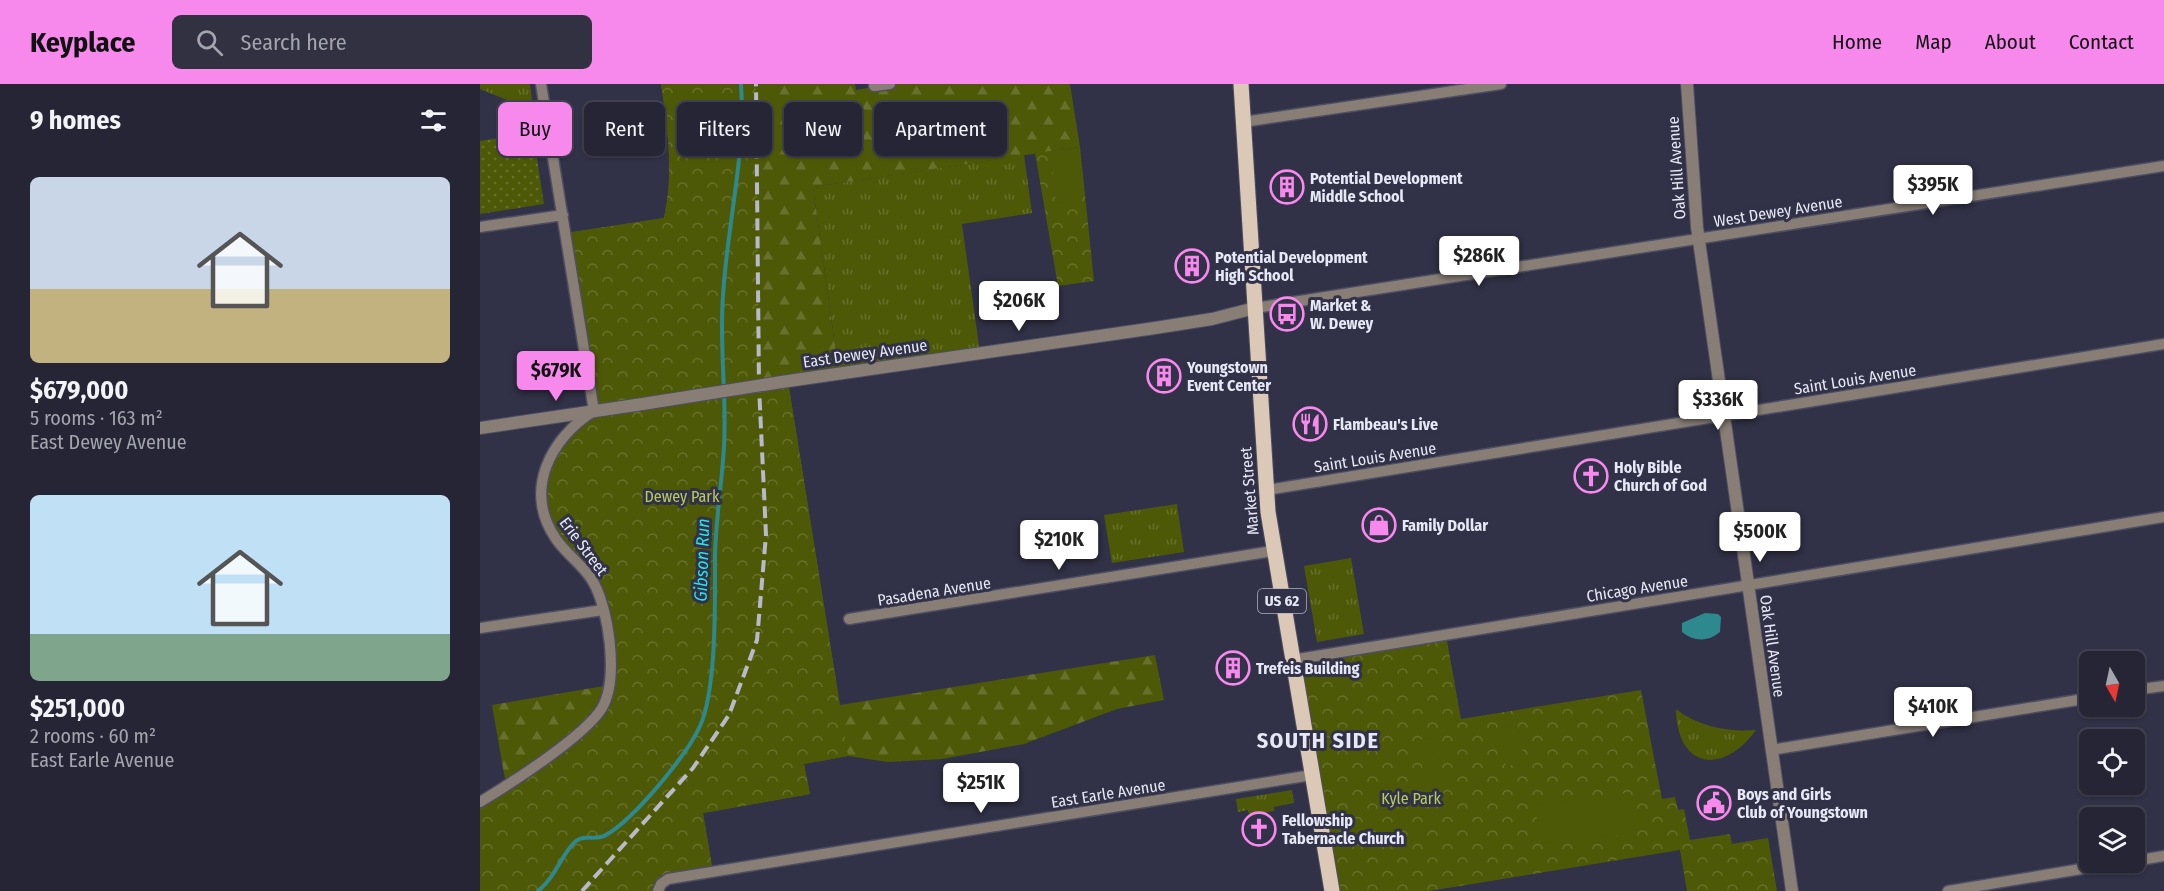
<!DOCTYPE html>
<html lang="en">
<head>
<meta charset="utf-8">
<style>
  :root { --surface:#252535; --page:#313141; --text:#f1f3f6; --muted:#a3a5ad; --line:#424250; --accent:#f788ec }
  body { margin:0; font-family:"Fira Sans Condensed",sans-serif; background:var(--page); color:var(--text); height:100vh; display:flex; flex-direction:column; font-size:22px; white-space:nowrap }
  * { box-sizing:border-box; margin:0 }
  p { font-size:20px; color:var(--muted) }
  .icon { flex:none; width:33px; height:33px; fill:none; stroke:currentColor; stroke-width:2; stroke-linecap:round; stroke-linejoin:round }
  .map { position:relative; flex:1; overflow:hidden }
  .side { display:flex; flex-direction:column; background:var(--surface); width:480px }
  .side>* { flex:none }
  .banner { position:absolute; left:18px; top:18px; width:570px; height:54px; display:flex; gap:12px }
  .needle { width:39px; rotate:171deg }
  .tools { position:absolute; left:1599px; top:567px; display:grid; gap:12px }
  .tools a { display:grid; place-items:center; width:66px; height:66px; border-radius:9px; background:var(--surface); box-shadow:0 2px 4px #0004,0 0 0 2px var(--line); font-size:30px }
  .price { position:absolute; translate:-50% -51px; padding:0 14px; border-radius:6px; background:#fff; color:#222; font-size:20px; line-height:39px; filter:drop-shadow(0 2px 3px #0008) }
  .price::after { content:''; position:absolute; left:50%; top:36px; width:18px; height:14px; margin-left:-9px; background:inherit; clip-path:polygon(0 0,100% 0,50% 100%) }
  .price.active { background:var(--accent); color:#111 }
  ul { padding:0; list-style:none }
  li { display:grid; align-content:center; gap:12px; height:318px; padding:0 30px }
  li span { display:grid; place-items:center; height:186px; border-radius:9px; color:#555 }
  li>.icon { margin-inline-start:auto }
  span .icon { width:108px; height:108px; fill:#fffc; stroke-width:1 }
  li b { font-size:26px }
  h2 { display:flex; justify-content:space-between; align-items:center; height:72px; padding:0 30px; font-size:26px }
  .pill { padding:0 21px; border-radius:9px; background:var(--surface); box-shadow:0 2px 4px #0004,0 0 0 2px var(--line); font-size:21px; line-height:54px }
  .pill.active { background:var(--accent); color:#111 }
  header { display:flex; align-items:center; gap:36px; box-sizing:border-box; height:84px; padding:0 30px; background:var(--accent); color:#111 }
  header strong { font-size:28px }
  nav { display:flex; gap:33px; margin-inline-start:auto; font-size:21px }
  .search { width:420px; height:54px; background:var(--page); display:flex; align-items:center; gap:15px; box-sizing:border-box; padding:0 21px; border-radius:9px; color:var(--muted); font-size:22px }
  main { display:flex; flex:1; min-height:0 }
  .map>svg:first-child { display:block }
</style>
</head>
<body>
<header>
<strong>Keyplace</strong>
<div class="search"><svg class="icon" aria-label="search" viewBox="0 0 24 24"><circle cx="10" cy="10" r="6"/><path d="M15 15l6 6"/></svg>Search here</div>
<nav><a>Home</a><a>Map</a><a>About</a><a>Contact</a></nav>
</header>
<main>
<section class="side">
<h2>9 homes<svg class="icon" aria-label="filters" viewBox="0 0 24 24"><path d="M4 7h16M4 17h16"/><circle cx="9" cy="7" r="2"/><circle cx="15" cy="17" r="2"/></svg></h2>
<ul>
<li><span style="background:linear-gradient(#c9d6e8 60%,#c2b280 0)"><svg class="icon" aria-label="home" viewBox="0 0 24 24"><path d="M3 11l9-7 9 7M6 9v11h12V9"/></svg></span><div><b>$679,000</b><p>5 rooms · 163 m²</p><p>East Dewey Avenue</p></div></li>
<li><span style="background:linear-gradient(#bfe0f5 75%,#7fa58c 0)"><svg class="icon" aria-label="home" viewBox="0 0 24 24"><path d="M3 11l9-7 9 7M6 9v11h12V9"/></svg></span><div><b>$251,000</b><p>2 rooms · 60 m²</p><p>East Earle Avenue</p></div></li>
</ul>
</section>
<div class="map">
<svg width="1684" height="807" viewBox="0 0 1684 807">
  <defs>
    <pattern id="grass-tufts" width="24" height="20" patternUnits="userSpaceOnUse" patternTransform="scale(1.5)"><rect width="24" height="20" fill="#4e5907"/><path d="M3 7l-1-3M5 7V3M7 7l1-3M15 17l-1-3M17 17v-4M19 17l1-3" fill="none" stroke="#68712c"/></pattern>
    <pattern id="forest-firs" width="22" height="20" patternUnits="userSpaceOnUse" patternTransform="scale(1.5)"><rect width="22" height="20" fill="#4e5907"/><path d="M5 1l3.5 6h-7zM16 11l3.5 6h-7z" fill="#68712c"/></pattern>
    <pattern id="park-crowns" width="20" height="18" patternUnits="userSpaceOnUse" patternTransform="scale(1.5)"><rect width="20" height="18" fill="#4e5907"/><path d="M2 6a3 3 0 1 1 6 0M12 15a3 3 0 1 1 6 0" fill="none" stroke="#68712c"/></pattern>
    <pattern id="garden-dots" width="8" height="8" patternUnits="userSpaceOnUse" patternTransform="scale(1.5)"><rect width="8" height="8" fill="#4e5907"/><path d="M2 2h.1M6 6h.1" fill="none" stroke="#68712c" stroke-width="1.8" stroke-linecap="round"/></pattern>
  </defs>
  <rect width="100%" height="100%" fill="#313147"/>
  <!-- grass -->
  <path fill="url(#grass-tufts)" d="M0,0H50L53,23L47,24L0,5Z
    M544,71L552,129L482,140L500,269L359,290L333,103Z
    M697,420L704,468L632,479L624,431Z
    M871,474L884,550L837,558L824,482Z
    M1196,625C1219,643 1248,648 1276,646C1244,691 1197,686 1196,625Z
    M812,706L814,719L794,723V727L769,731L768,726L758,728L756,715Z"/>
  <!-- forest -->
  <path fill="url(#forest-firs)" d="M181,0H375L376,6L410,0H590L600,63L333,103L359,290L308,298L360,621L675,571L684,616L637,625L544,660L462,675L408,678L368,672L324,680L330,710L223,729L233,788L0,807L26,701L12,621L130,601L114,327L86,149L184,134C194,89 188,45 181,0Z"/>
  <!-- park -->
  <path fill="url(#park-crowns)" d="M181,0H276L279,301L308,297L368,672L324,680L330,710L223,729L233,788L188,795L178,807H0V718L112,636L131,591L117,505L83,464L62,416L76,362L114,327L86,149L184,134C194,89 188,45 181,0Z
    M600,63L614,197L578,202L555,69Z
    M966,551L981,635L1161,606L1182,715L1195,713L1198,726L1204,725L1210,756L1250,750L1252,760L1288,754L1297,807H1207L1200,766L949,807H852L812,576Z"/>
  <!-- garden -->
  <path fill="url(#garden-dots)" d="M53,49L64,120L0,130V57Z"/>
  <!-- pitch -->
  <path fill="#4e5907" d="M598,68L603,115L576,119L571,71Z
    M1038,642L1045,679L1026,682L1019,645Z
    M956,653L963,697L945,700L938,656Z
    M1150,709L1155,749L1060,760L1055,720Z"/>
  <!-- water -->
  <path fill="#2d898e" d="M1225,529L1238,530L1241,533L1240,548C1228,558 1214,558 1202,548V539Z"/>
  <g fill="none" stroke-linecap="round" stroke-linejoin="round">
    <!-- stream -->
    <path stroke="#2d898e" stroke-width="4" d="M58,807C76,793 83,767 96,757C105,750 116,757 126,751C154,735 207,671 220,642C237,605 235,513 235,471C236,434 242,398 244,362C247,312 239,262 243,212C247,141 266,71 261,0"/>
    <!-- minor casing -->
    <g stroke="#4e4e63" stroke-width="13">
      <path id="minor" d="M394,2L410,0
        M763,38L1021,0
        M0,143L83,131
        M775,224L1684,82
        M787,406L1684,260
        M369,535L793,467
        M0,544L123,526
        M812,576L1684,433
        M1654,606L1684,602
        M1291,666L1610,614
        M0,718C30,700 105,652 122,624C139,595 129,523 112,496C102,480 86,470 76,455C43,407 70,354 114,327L61,0
        M1654,777L1684,772
        M178,807L181,800L188,795L832,691
        M1468,807L1643,778"/>
    </g>
    <!-- tertiary casing -->
    <g stroke="#4e4e63" stroke-width="14">
      <path id="tertiary" d="M1207,0L1217,143L1312,807
        M308,297L675,244L732,235L775,224
        M0,344L156,321"/>
    </g>
    <!-- primary casing -->
    <g stroke="#4e4e63" stroke-width="17">
      <path id="primary" d="M761,0L788,428L852,807"/>
    </g>
    <!-- minor -->
    <use href="#minor" stroke="#887e76" stroke-width="10"/>
    <!-- tertiary -->
    <use href="#tertiary" stroke="#887e76" stroke-width="12"/>
    <!-- primary -->
    <use href="#primary" stroke="#dcc8b7" stroke-width="15"/>
    <!-- rail -->
    <path stroke="#b8b9c9" stroke-width="4" stroke-dasharray="12 6" stroke-linecap="butt" d="M102,807L213,684L249,631L277,556L286,451L279,302L276,0"/>
    <!-- tertiary-bridge casing -->
    <g stroke="#4e4e63" stroke-width="14" stroke-linecap="butt">
      <path id="tertiary-bridge" d="M156,321L308,297"/>
    </g>
    <!-- tertiary-bridge -->
    <use href="#tertiary-bridge" stroke="#887e76" stroke-width="12"/>
  </g>
  <!-- icons -->
  <defs>
    <g id="building-ring" transform="scale(1.725)"><circle r="9.5" fill="#313147" stroke="#f788ec" stroke-width="1.5"/><path d="M-4-6H4V6H1V3H-1V6H-4ZM-2.5-4.3h1.7v1.8h-1.7ZM.8-4.3h1.7v1.8H.8ZM-2.5-1h1.7V.8h-1.7ZM.8-1h1.7V.8H.8Z" fill="#f788ec"/></g>
    <g id="bus-ring" transform="scale(1.725)"><circle r="9.5" fill="#313147" stroke="#f788ec" stroke-width="1.5"/><path d="M-5-6H5V4H4V6H2V4H-2V6H-4V4H-5ZM-3.5-4V0h7V-4ZM-3.5 1.2v1.5H-2V1.2ZM2 1.2v1.5H3.5V1.2Z" fill="#f788ec"/></g>
    <g id="restaurant-ring" transform="scale(1.725)"><circle r="9.5" fill="#313147" stroke="#f788ec" stroke-width="1.5"/><path d="M-5-6h1v4h1v-4h1v4h1v-4h1v5L-1.5 .5V6h-2V.5L-5-1ZM5-6V6H3V1.5H1.5Q1.5-4 5-6Z" fill="#f788ec"/></g>
    <g id="church-ring" transform="scale(1.725)"><circle r="9.5" fill="#313147" stroke="#f788ec" stroke-width="1.5"/><path d="M-1.2-6h2.4v3.5h3.3v2.4h-3.3V6h-2.4V-.1h-3.3v-2.4h3.3Z" fill="#f788ec"/></g>
    <g id="shop-ring" transform="scale(1.725)"><circle r="9.5" fill="#313147" stroke="#f788ec" stroke-width="1.5"/><path d="M-5-2.5h2.3a2.7 3.5 0 0 1 5.4 0H5L5.5 6h-11ZM-1.5-2.5h3a1.5 2.3 0 0 0-3 0Z" fill="#f788ec"/></g>
    <g id="civic-ring" transform="scale(1.725)"><circle r="9.5" fill="#313147" stroke="#f788ec" stroke-width="1.5"/><path d="M-.6-6.5H3V-4.5H.6V-3L4-1V1h2V6H-6V1h2V-1L-.6-3ZM-1.2 2.5V6h2.4V2.5Z" fill="#f788ec"/></g>
  </defs>
  <g fill-rule="evenodd">
    <use href="#building-ring" x="807" y="103"/>
    <use href="#building-ring" x="712" y="182"/>
    <use href="#bus-ring" x="807" y="230"/>
    <use href="#building-ring" x="684" y="292"/>
    <use href="#restaurant-ring" x="830" y="340"/>
    <use href="#church-ring" x="1111" y="392"/>
    <use href="#shop-ring" x="899" y="441"/>
    <use href="#building-ring" x="753" y="584"/>
    <use href="#civic-ring" x="1234" y="719"/>
    <use href="#church-ring" x="779" y="745"/>
  </g>
  <g text-anchor="middle" stroke-width="6" stroke-linejoin="round" paint-order="stroke">
    <!-- shield labels -->
    <rect fill="#313147" stroke="#b0b1c2" stroke-width="1.5" x="778" y="505" width="48" height="24" rx="4.5"/>
    <g font-size="15" font-weight="bold" fill="#e7e8f6">
      <text x="802" y="522">US 62</text>
    </g>
    <!-- street labels -->
    <g font-size="16" fill="#e7e8f6" stroke="#313147">
      <text transform="translate(1196 84) rotate(-94)" y="6">Oak Hill Avenue</text>
      <text transform="translate(1298 127) rotate(-9)" y="6">West Dewey Avenue</text>
      <text transform="translate(385 269) rotate(-8)" y="6">East Dewey Avenue</text>
      <text transform="translate(1375 295) rotate(-9)" y="6">Saint Louis Avenue</text>
      <text transform="translate(895 373) rotate(-9)" y="6">Saint Louis Avenue</text>
      <text transform="translate(769 407) rotate(-95)" y="6">Market Street</text>
      <text transform="translate(104 462) rotate(53)" y="6">Erie Street</text>
      <text transform="translate(1157 504) rotate(-9)" y="6">Chicago Avenue</text>
      <text transform="translate(454 507) rotate(-9)" y="6">Pasadena Avenue</text>
      <text transform="translate(1293 562) rotate(82)" y="6">Oak Hill Avenue</text>
      <text transform="translate(628 709) rotate(-9)" y="6">East Earle Avenue</text>
    </g>
    <!-- poi labels -->
    <g font-size="16" font-weight="bold" fill="#e7e8f6" stroke="#313147" text-anchor="start">
      <text x="830" y="100">Potential Development<tspan x="830" dy="18">Middle School</tspan></text>
      <text x="735" y="179">Potential Development<tspan x="735" dy="18">High School</tspan></text>
      <text x="830" y="227">Market &amp;<tspan x="830" dy="18">W. Dewey</tspan></text>
      <text x="707" y="289">Youngstown<tspan x="707" dy="18">Event Center</tspan></text>
      <text x="853" y="346">Flambeau's Live</text>
      <text x="1134" y="389">Holy Bible<tspan x="1134" dy="18">Church of God</tspan></text>
      <text x="922" y="447">Family Dollar</text>
      <text x="776" y="590">Trefeis Building</text>
      <text x="1257" y="716">Boys and Girls<tspan x="1257" dy="18">Club of Youngstown</tspan></text>
      <text x="802" y="742">Fellowship<tspan x="802" dy="18">Tabernacle Church</tspan></text>
    </g>
    <!-- park labels -->
    <g font-size="16" fill="#b9cb5f" stroke="#313147">
      <text x="202" y="418">Dewey Park</text>
      <text x="931" y="720">Kyle Park</text>
    </g>
    <!-- water labels -->
    <g font-size="18" font-style="italic" fill="#28e2ea" stroke="#313147">
      <text transform="translate(222 476) rotate(-88)" y="6">Gibson Run</text>
    </g>
    <!-- district labels -->
    <g font-size="22" font-weight="bold" letter-spacing="1.5" fill="#e7e8f6" stroke="#313147">
      <text x="838" y="664">SOUTH SIDE</text>
    </g>
  </g>
</svg>
<div class="tools">
<a><svg class="needle" viewBox="-14 -14 28 28"><path d="M0-13l5 13h-10z" fill="#e53935"/><path d="M0 13l5-13h-10z" fill="#a3a5ad"/></svg></a>
<a><svg class="icon" aria-label="locate" viewBox="0 0 24 24"><circle cx="12" cy="12" r="6"/><path d="M12 2v4M12 18v4M2 12h4M18 12h4"/></svg></a>
<a><svg class="icon" aria-label="layers" viewBox="0 0 24 24"><path d="M12 4l9 5-9 5-9-5zM3 14l9 5 9-5"/></svg></a>
</div>
<b class="price" style="left:1453px;top:132px">$395K</b>
<b class="price" style="left:999px;top:203px">$286K</b>
<b class="price" style="left:539px;top:248px">$206K</b>
<b class="price active" style="left:76px;top:318px">$679K</b>
<b class="price" style="left:1238px;top:347px">$336K</b>
<b class="price" style="left:1280px;top:479px">$500K</b>
<b class="price" style="left:579px;top:487px">$210K</b>
<b class="price" style="left:1453px;top:654px">$410K</b>
<b class="price" style="left:501px;top:730px">$251K</b>
<div class="banner">
<a class="pill active">Buy</a>
<a class="pill">Rent</a>
<a class="pill">Filters</a>
<a class="pill">New</a>
<a class="pill">Apartment</a>
</div>
</div>
</main>
</body>
</html>
